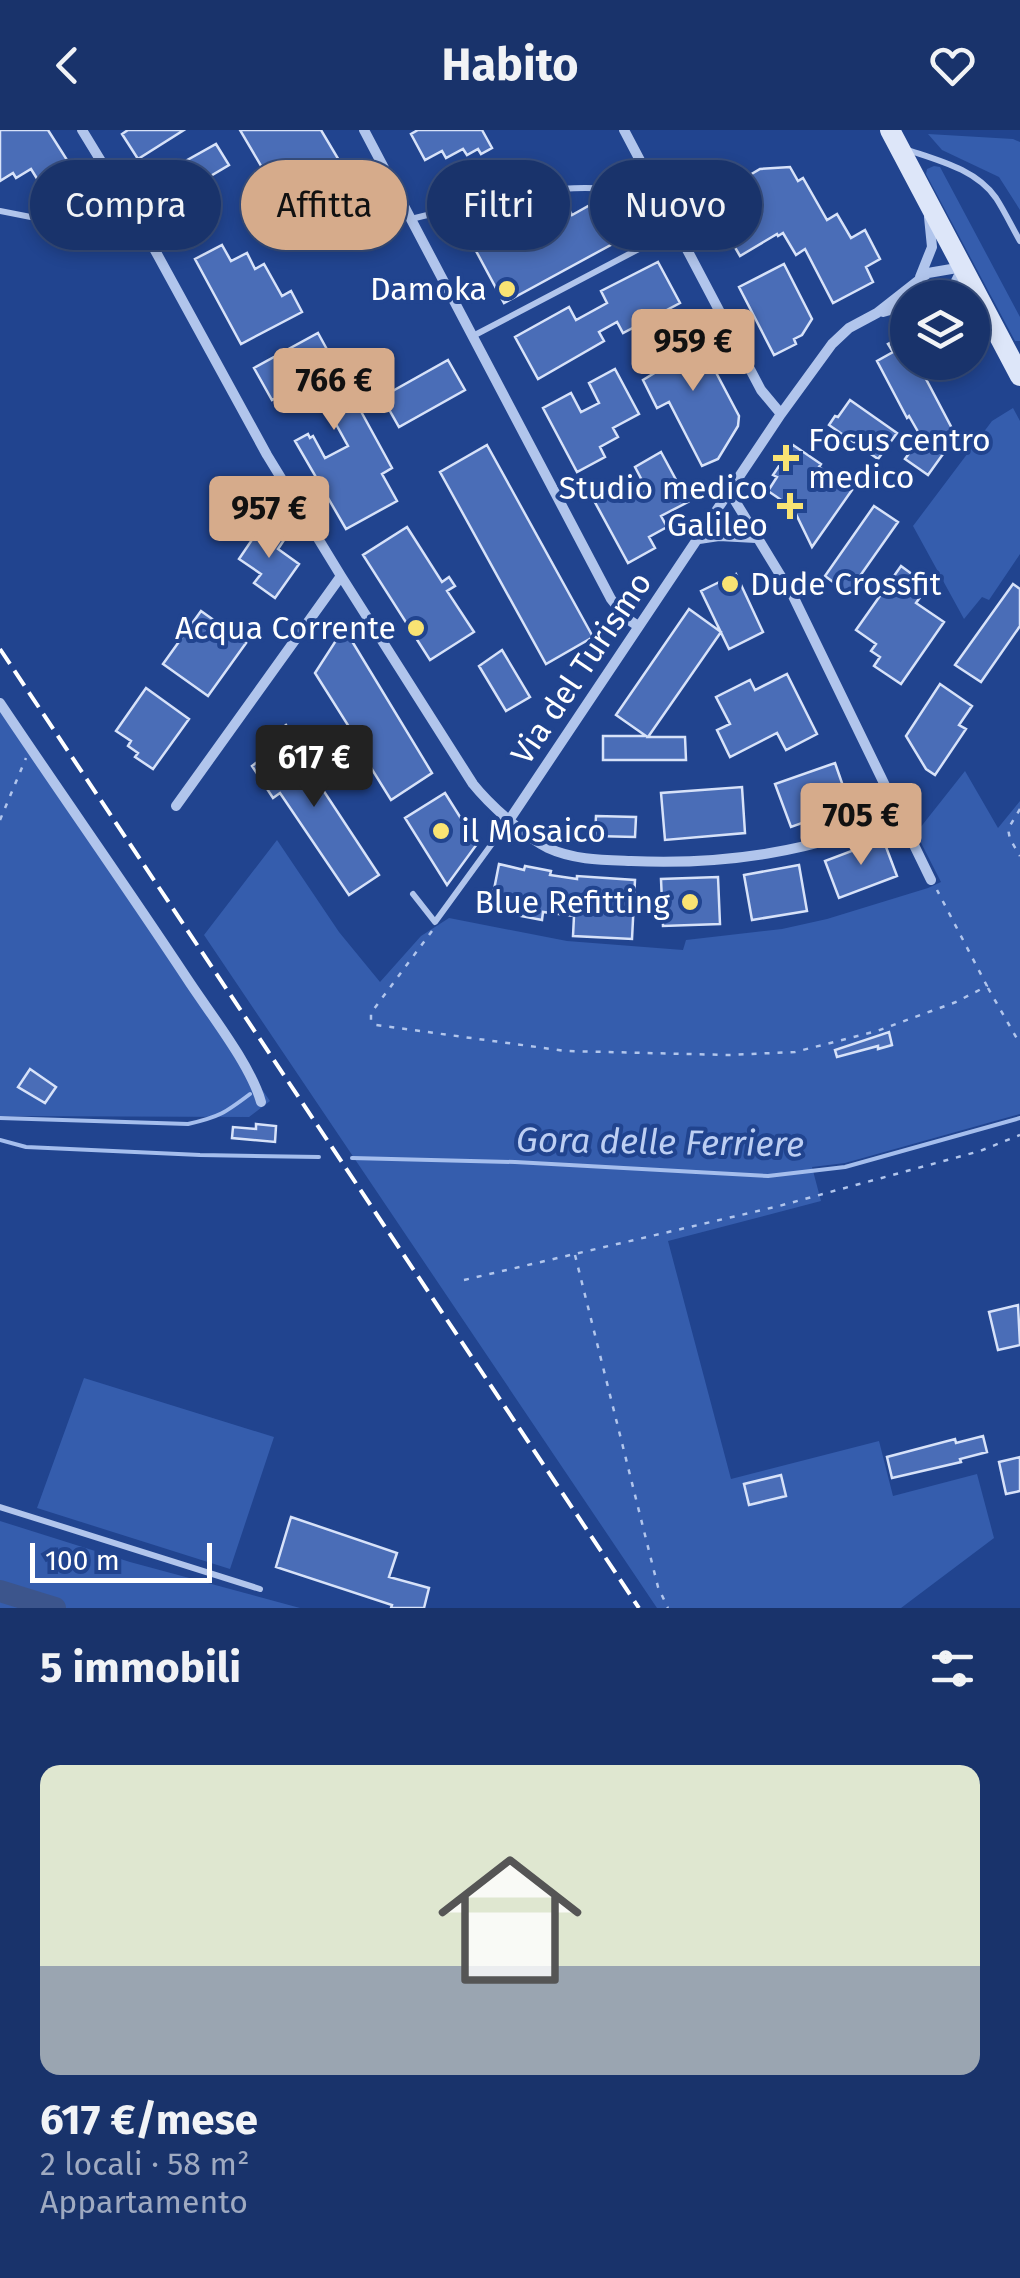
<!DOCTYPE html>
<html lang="it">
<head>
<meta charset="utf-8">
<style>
  :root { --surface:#19336b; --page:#263f73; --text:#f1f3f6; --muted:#9faac1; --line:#374e7e; --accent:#d6ab8b }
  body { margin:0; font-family:"Fira Sans",sans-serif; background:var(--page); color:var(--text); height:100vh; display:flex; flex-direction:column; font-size:38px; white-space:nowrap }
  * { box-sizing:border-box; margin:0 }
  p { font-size:32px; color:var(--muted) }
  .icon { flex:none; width:55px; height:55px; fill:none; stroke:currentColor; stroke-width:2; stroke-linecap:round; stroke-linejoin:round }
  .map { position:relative; height:1478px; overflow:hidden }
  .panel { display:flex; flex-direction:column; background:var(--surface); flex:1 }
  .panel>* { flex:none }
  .guide { position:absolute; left:30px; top:30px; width:960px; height:90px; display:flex; gap:20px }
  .buttons { position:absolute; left:890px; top:150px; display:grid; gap:20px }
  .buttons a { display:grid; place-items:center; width:100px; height:100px; border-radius:50%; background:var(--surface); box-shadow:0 5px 15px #0003,0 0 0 2px var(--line); font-size:50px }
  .scale { position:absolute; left:30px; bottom:25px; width:182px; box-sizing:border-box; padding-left:10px; border:5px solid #fff; border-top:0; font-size:28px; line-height:35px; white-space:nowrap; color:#fff; -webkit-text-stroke:8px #21448f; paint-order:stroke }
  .price { position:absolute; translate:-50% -85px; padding:0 22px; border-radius:10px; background:var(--accent); color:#111; font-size:32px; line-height:65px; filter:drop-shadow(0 2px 5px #0008) }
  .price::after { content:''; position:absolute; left:50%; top:60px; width:30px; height:22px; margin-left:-15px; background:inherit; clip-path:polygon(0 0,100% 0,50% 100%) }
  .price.on { background:#222; color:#fff }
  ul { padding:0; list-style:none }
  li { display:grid; align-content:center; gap:20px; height:530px; padding:0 40px }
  li span { display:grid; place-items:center; height:310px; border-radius:20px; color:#555 }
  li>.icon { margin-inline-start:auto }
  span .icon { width:180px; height:180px; fill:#fffc; stroke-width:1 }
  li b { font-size:42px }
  h2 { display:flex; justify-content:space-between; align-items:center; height:120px; padding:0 40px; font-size:42px }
  .pill { padding:0 35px; border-radius:45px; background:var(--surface); box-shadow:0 5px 15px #0003,0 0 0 2px var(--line); font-size:35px; line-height:90px }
  .pill.on { background:var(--accent); color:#111 }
  header { display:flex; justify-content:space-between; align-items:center; height:130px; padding:0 40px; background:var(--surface); font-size:45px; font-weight:700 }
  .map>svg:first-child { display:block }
</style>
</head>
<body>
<header><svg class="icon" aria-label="back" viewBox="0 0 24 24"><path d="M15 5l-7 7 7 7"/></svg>Habito<svg class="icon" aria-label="heart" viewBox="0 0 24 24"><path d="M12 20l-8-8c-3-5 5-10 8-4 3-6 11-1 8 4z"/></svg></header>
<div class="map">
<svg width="1020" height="1478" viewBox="0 0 1020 1478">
  <rect width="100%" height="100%" fill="#21448f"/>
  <!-- green -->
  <path fill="#355dad" d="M928,4L1013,9L1020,12V80L999,47L942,20Z
    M934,36L940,37L1020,187V211H1015L926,44L927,39Z
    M1013,278L1020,291V424L989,470L982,467L964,489L913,396L992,291Z
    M0,577L270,971L249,987L0,986Z
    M965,641L998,698L1020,671V984L845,1033L812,1037L821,1071L668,1111L731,1349L879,1311L893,1366L977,1344L994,1408L901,1478H657L204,805L277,710L339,802L380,852L421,806L449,788L567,811L683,820L686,810L782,799L827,789L928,758L941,752L916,703Z
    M84,1248L274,1307L230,1439L37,1378Z
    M0,1391L130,1432L300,1478H0Z"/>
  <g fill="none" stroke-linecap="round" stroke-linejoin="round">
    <!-- stream -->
    <path stroke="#a5beed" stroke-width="4" d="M0,988L188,994C219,987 225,983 250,964
      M0,1010L26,1017L200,1025L319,1027
      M352,1028L515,1032L768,1046L845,1037L1020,988"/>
    <!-- river -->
    <path stroke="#3c558c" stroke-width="22" d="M0,1461L55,1478"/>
  </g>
  <!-- building -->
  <path fill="#4a6db7" stroke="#d7e2f9" stroke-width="2.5" d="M0,0H48L88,63L80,68L46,63L31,39L16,48L13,43L0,51Z
    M128,0H184L138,29L122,4Z
    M240,0H321L346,42L284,51L277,40L267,46Z
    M418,0H482L492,18L481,24L478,19L467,25L463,19L446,28L442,21L425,30L411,4Z
    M216,14L229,35L182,63L173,61L158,69L148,52Z
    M790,37L798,51L803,48L827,90L837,84L851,108L865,100L880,129L866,137L873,152L833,173L805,119L796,125L783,103L778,106L777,104L740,126L722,95L724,94L698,53L713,43L718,50L738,40L743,49L760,39Z
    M599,70L607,84L628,73L642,98L504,173L461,93L486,79L494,95L521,80L529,95L567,75L572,85Z
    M222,115L231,131L247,123L255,139L264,134L282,166L291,161L302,182L241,214L195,129Z
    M658,132L680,173L623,203L617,192L599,202L604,211L538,249L515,207L569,177L576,190L607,173L601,161Z
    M784,134L812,189L802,205L794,209L796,214L774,225L739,157Z
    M692,197L739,286L738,296L718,329L702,336L669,272L657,278L643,250L656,242L646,222Z
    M318,203L392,338L382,344L397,371L346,399L295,311L308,304L310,308L313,306L325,328L348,316L311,249L272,270L254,238Z
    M903,206L908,215V232H917L956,306L928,345L905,329L915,315L926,323L919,310L921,307L909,286L907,288L877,231L893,222L888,214Z
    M448,230L465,260L399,297L382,267Z
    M615,239L639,284L613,298L618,307L600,317L605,327L577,342L543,278L571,263L581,282L599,273L589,253Z
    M850,270L897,303L878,329L829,295L835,286L838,287Z
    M487,315L593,507L546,534L440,342Z
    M793,315L821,334L819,337L852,360L812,417L793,378L768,361L777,347L773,345Z
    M661,322L688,372L661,386L667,397L649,407L655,418L628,433L591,365L619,350L629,370L647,360L635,337Z
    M874,376L898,392L848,463L825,446Z
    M262,395L284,410L278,419L299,434L275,468L254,453L261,444L239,429Z
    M407,397L442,452L449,447L455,456L447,461L474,502L430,530L363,425Z
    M901,436L928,456L916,473L944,492L901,554L874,536L880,527L871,521L876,514L856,500Z
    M736,444L763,502L729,519L701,461Z
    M1013,454L1020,459V496L981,552L955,535Z
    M689,479L721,502L648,607H685L686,630H603V606H646L616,585Z
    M201,481L246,513L208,566L163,534Z
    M344,498L432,643L391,670L360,620L363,619L315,543Z
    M502,520L530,567L506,581L479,536Z
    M787,544L817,604L786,620L777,603L730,627L717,600L730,594L716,567L750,550L755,560Z
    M940,554L972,576L959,595L966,599L935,645L926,639L906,606Z
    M146,558L189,589L153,639L135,627L138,623L128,616L131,611L116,601Z
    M286,595L308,628L304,631L379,745L349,765L280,663L273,668L252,636L265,626L261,620L276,610L272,605Z
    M835,633L850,676L791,697L775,654Z
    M742,657L745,703L665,710L661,663Z
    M445,663L477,714L447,755L405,688Z
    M596,686L636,687L635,707L595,706Z
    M883,709L897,746L839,768L825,731Z
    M499,734L524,740L525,736L551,741L550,745L577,749V746L635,750L632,809L573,806L574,786L543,782L542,790L490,780Z
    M799,735L807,781L752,790L744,745Z
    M718,747L720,794L663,796L661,749Z
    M889,902L892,915L878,919V916L837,927L835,920Z
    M30,939L56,957L45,973L18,957Z
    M256,994L276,996L275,1012L232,1008L233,997L256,999Z
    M1018,1175L1020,1215L998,1220L989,1182Z
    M983,1306L987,1322L960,1329L961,1332L892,1348L887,1327L955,1309L956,1313Z
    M1020,1327V1361L1006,1364L999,1332Z
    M781,1345L786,1366L749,1375L744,1354Z
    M291,1387L397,1423L389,1447L429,1458L424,1478H391L392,1475L276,1437Z"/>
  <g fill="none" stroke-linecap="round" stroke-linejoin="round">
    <!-- path -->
    <path stroke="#b1c5ec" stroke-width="2.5" stroke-dasharray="5 8" stroke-linecap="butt" d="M1020,679L1008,699L1010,709L1020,726
      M0,690L26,628
      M432,801L371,883V891L376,895L566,921L728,925L795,922L877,901L956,872L987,856L937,760
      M988,858L1020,914
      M575,1125L658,1457L668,1478
      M464,1150L779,1076L980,1021L1020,1005"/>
    <!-- lane -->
    <path stroke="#b1c5ec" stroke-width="6" d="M905,19C937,30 976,39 996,68C1005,82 1012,97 1020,111
      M0,81L112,103L150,113
      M411,89C462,76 513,66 565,59C594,55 623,64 651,52
      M473,206L675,100
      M413,764L435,792L510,689
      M0,1377L260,1459"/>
    <!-- street -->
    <path stroke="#b1c5ec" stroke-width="10" d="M82,0L151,113L267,325L341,446L473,654C489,674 525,707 548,718C574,730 603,730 631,731C720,735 817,723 898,683
      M364,0L611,469L626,488L638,496
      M624,0L761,260L781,284
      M920,147L932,117L929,87
      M883,182L908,175
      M972,186L991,202
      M729,361L793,466L931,750
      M699,409L719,406L756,408
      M0,573C63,667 128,759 190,853C212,886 251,936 261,972
      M176,676L341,446
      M510,689L781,284L832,214L849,198L877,183L928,143L963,137L953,157L934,168"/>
    <!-- secondary -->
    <path stroke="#dde6f9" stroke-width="20" d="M890,0L1020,246"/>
    <!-- rail -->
    <path stroke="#fff" stroke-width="4" stroke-dasharray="18 8" stroke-linecap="butt" d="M0,519L639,1478"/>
  </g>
  <!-- markers -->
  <g fill="#f9e373" stroke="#21448f" stroke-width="4">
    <circle cx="507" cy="159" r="10"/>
    <path d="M781 313h10v10h10v10h-10v10h-10v-10h-10v-10h10z"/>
    <path d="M785 361h10v10h10v10h-10v10h-10v-10h-10v-10h10z"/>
    <circle cx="730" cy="454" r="10"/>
    <circle cx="416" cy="498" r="10"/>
    <circle cx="441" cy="701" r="10"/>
    <circle cx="690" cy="772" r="10"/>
  </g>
  <g text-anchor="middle" stroke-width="8" stroke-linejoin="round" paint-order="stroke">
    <!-- poi labels -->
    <g font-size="32" fill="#fff" stroke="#21448f" text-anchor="end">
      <text x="487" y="170">Damoka</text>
      <text x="808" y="321" text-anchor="start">Focus centro<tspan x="808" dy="37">medico</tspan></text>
      <text x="768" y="369">Studio medico<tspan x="768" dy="37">Galileo</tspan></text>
      <text x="750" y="465" text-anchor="start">Dude Crossfit</text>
      <text x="396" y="509">Acqua Corrente</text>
      <text x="461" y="712" text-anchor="start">il Mosaico</text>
      <text x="670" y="783">Blue Refitting</text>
    </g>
    <!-- street labels -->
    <g font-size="32" fill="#fff" stroke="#21448f">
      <text transform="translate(581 538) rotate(-56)" y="11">Via del Turismo</text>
    </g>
    <!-- water labels -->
    <g font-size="35" font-style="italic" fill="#bdcff3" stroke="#21448f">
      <text transform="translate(660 1012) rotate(1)" y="12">Gora delle Ferriere</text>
    </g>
  </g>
</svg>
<div class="buttons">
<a><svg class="icon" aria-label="layers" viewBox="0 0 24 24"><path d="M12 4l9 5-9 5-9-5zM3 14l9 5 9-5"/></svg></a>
</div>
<div class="scale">100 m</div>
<b class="price" style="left:693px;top:264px">959 €</b>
<b class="price" style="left:334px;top:303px">766 €</b>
<b class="price" style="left:269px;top:431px">957 €</b>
<b class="price on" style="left:314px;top:680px">617 €</b>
<b class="price" style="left:861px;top:738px">705 €</b>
<div class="guide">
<a class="pill">Compra</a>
<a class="pill on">Affitta</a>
<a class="pill">Filtri</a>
<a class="pill">Nuovo</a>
</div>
</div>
<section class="panel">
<h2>5 immobili<svg class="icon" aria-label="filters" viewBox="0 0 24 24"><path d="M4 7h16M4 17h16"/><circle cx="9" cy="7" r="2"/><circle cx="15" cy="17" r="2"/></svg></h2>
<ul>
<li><span style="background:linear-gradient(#dfe7d0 65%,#9aa5b1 0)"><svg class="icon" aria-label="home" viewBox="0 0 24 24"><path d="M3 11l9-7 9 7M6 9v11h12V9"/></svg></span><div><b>617 €/mese</b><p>2 locali · 58 m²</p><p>Appartamento</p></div></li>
</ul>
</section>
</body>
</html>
